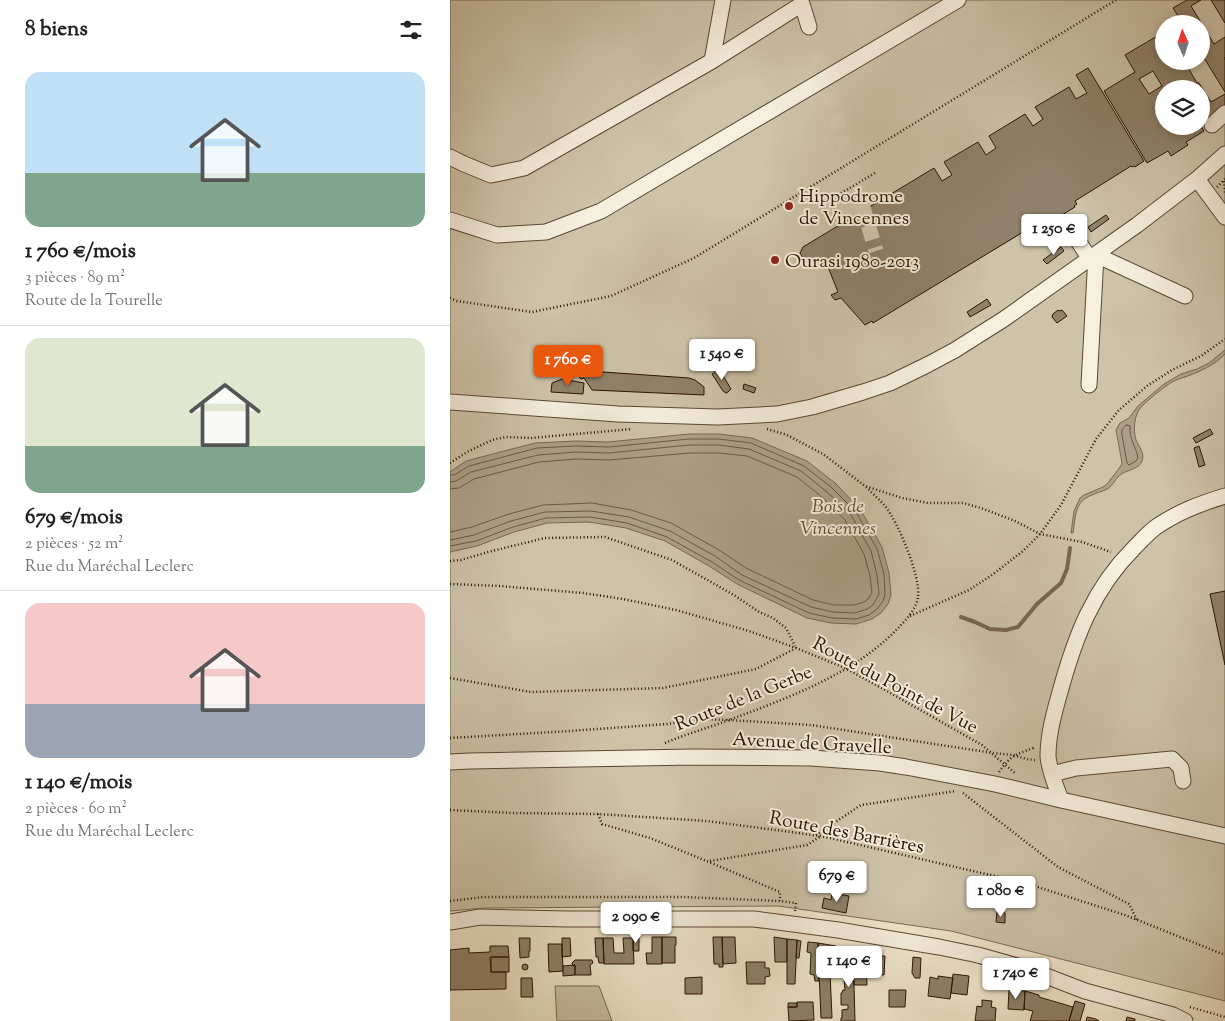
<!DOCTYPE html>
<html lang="fr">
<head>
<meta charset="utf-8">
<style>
  :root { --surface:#fff; --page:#f6f6f6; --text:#202124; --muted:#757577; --line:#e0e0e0; --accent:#ea580c }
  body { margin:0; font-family:"Sorts Mill Goudy",serif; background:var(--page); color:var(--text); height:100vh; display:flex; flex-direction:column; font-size:19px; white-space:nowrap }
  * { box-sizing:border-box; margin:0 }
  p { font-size:16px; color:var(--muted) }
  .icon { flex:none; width:28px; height:28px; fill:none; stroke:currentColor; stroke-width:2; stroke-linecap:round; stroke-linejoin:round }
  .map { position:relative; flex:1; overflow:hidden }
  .sheet { display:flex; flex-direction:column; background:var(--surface); width:450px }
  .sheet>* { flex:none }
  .needle { width:32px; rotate:357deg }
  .tools { position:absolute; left:705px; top:15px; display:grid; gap:10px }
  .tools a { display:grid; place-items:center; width:55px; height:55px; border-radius:50%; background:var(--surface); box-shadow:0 2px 8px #0003; font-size:25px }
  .price { position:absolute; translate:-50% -42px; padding:0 11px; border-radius:5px; background:#fff; color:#222; font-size:16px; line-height:32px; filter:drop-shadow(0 1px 2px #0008) }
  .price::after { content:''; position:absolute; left:50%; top:30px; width:15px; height:11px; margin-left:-8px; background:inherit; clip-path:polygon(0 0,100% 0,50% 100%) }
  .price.selected { background:var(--accent); color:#fff }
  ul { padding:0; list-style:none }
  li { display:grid; align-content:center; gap:10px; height:265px; padding:0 25px }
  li+li { border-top:1px solid var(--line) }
  li span { display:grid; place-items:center; height:155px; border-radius:15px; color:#555 }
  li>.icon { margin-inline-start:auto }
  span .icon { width:90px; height:90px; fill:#fffc; stroke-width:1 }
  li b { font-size:21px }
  h2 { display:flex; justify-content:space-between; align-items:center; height:60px; padding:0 25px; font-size:21px }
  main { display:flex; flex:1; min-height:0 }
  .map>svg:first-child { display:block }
</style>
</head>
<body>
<main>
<section class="sheet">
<h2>8 biens<svg class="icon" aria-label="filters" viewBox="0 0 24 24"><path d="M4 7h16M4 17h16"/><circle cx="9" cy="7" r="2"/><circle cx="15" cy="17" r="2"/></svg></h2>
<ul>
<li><span style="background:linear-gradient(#bfe0f5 65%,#7fa58c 0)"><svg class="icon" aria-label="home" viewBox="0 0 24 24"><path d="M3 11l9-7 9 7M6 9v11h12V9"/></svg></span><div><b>1 760 €/mois</b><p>3 pièces · 89 m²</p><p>Route de la Tourelle</p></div></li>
<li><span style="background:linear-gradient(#dfe7d0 70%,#7fa58c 0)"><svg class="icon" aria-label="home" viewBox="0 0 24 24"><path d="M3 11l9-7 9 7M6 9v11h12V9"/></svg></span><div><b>679 €/mois</b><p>2 pièces · 52 m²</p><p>Rue du Maréchal Leclerc</p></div></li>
<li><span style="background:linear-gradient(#f6c9c9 65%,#9aa5b1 0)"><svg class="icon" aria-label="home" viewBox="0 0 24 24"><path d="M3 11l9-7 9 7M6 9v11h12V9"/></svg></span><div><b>1 140 €/mois</b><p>2 pièces · 60 m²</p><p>Rue du Maréchal Leclerc</p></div></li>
</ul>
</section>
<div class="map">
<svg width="775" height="1021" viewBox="0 0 775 1021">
  <rect width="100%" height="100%" fill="#efe7cc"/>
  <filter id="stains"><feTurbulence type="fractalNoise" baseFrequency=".004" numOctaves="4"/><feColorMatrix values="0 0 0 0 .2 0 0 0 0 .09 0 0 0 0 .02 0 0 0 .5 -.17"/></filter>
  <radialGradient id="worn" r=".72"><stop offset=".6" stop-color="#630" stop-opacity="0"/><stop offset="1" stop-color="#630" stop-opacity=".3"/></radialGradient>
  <!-- green -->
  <path fill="#cdc3a9" stroke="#7a6b54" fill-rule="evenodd" d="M0,0H775V1001L501,931L328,906L35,908L0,911ZM714,24H751V61H714ZM714,89H751V126H714Z
    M105,986H149L162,1021H107Z"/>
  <!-- water -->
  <path fill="#ab9f87" stroke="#776751" d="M775,350V354C765,365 749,372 735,377C732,378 728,379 724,381C716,385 698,400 691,407C684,415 683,430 686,440C689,446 695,454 692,461C690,468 679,470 673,473C667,476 665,482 660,487C656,491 648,492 642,495C624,502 626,516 623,533H621L624,511L630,498L634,495L653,487L658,483L670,467L672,464L671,457L666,430L670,423L679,418L688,406L714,384L731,374L747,369L759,363Z
    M239,434H269L302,438L357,461L385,483L410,509L432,547L439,573L441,595L438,604L431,613L422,619L406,624L381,623L357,618L287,584L259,566L215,541L176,528L139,522L97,523L64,532L27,546L0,552V472L16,461L85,443L126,441L158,442Z"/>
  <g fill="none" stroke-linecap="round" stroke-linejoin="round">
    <!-- shore -->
    <path stroke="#6a5944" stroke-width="1" d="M677,425L680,426C679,441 686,445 688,458L686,461L679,465L677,463L672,435C671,430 673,427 677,425Z
      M0,475H4L19,466L87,448L126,446L159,447L239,439H269L301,443L354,466L381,487L406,512L427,549L434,574L435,595L433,601L427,609L419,615L406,619L382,618L359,613L289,580L262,562L217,537L177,523L140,517L96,518L63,527L26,541L0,546
      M0,482L6,481L21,472L88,455L126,452L159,453L239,445H269L299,449L351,471L377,492L401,515L421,551L427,575L429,594L423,605L417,609L405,613L383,612L361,607L292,575L265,556L220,531L179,517L141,511L95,512L61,521L24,535L0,540
      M0,489L9,488L24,479L89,462L126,459L159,460L240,453H269L297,456L347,477L372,497L395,520L414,554L420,576L422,593L418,599L414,602L404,605H384L363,600L296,568L269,550L221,523L181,510L142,503L93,505L59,514L22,527L0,532"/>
    <!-- stream -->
    <path stroke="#776751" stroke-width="4" d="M511,617L525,622L540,629L556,630L568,627L587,604L611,583L617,569L620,548"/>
  </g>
  <!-- building -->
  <path fill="#8f816a" stroke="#281300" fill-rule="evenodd" d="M737,0H751L741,6L764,44L775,37V57L774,58L775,60V92L751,53V24H733L723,8Z
    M761,0H775V23Z
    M714,32V61H734L747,83H749L761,102L775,94V105L769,108L771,112L751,124V89H714V112L709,115L714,123V126H751L754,131L736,142L738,145L721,156L718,151L697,163L654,91L685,72L675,55ZM703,71L712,86L699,94L689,79Z
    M638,68L694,161L685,167L684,166L682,167L681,166L625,201L627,204L624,206L625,207L599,223V222L595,224L593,220L423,323L422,321L415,325L391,298L385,300L381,295L388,292L376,262L354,261L350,253L353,247L484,168L492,181L502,175L494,162L528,142L536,155L546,148L539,136L575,114L583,126L593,119L585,107L619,87L626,99L637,93L626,75Z
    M656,215L659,219L641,232L638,227Z
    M611,247L614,251L597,264L593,260Z
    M537,299L541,305L520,317L517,312Z
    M608,310L609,311L612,310L617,316L607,323L602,317L603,314Z
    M269,369L281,389L278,392L276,393L273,391L262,374Z
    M139,371L239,378L245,380L254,387V395L142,390L134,378L131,379L129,377Z
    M112,379L134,383L133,394L101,392L102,383Z
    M294,384L306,388L304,393L293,389Z
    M760,429L763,434L746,443L743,438Z
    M749,446L755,465L749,467L744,448Z
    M775,591V665L760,594Z
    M382,893L399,896L396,913L372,908L374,898L381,900Z
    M547,912L555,913V923L546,922Z
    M202,937H212V964H197L196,953H202Z
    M212,937H226V945H225V963H212Z
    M263,937H272L273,967H269V964H264Z
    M272,937H285L286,963L273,964Z
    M324,937L337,939V962H325Z
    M69,938H80V951H79V957L70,958Z
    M112,938H120L121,956L112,957Z
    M145,938H153L154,963H149L148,957H146Z
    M153,938H163L164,953H174L173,938H183L184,964H154Z
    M183,938H189V951H183Z
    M337,939L347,940L345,984H337Z
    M347,940L351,941L349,958H346Z
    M358,942L368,943L369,981H365L364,975L360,974L361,953L357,952Z
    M368,943L386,946L385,954L368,951Z
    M98,944H112L113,971L99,972Z
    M40,946H58L59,957H40L41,972H56V989L0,990V950L19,948V953L40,952Z
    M395,947L403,948L405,1021H391V1018H392V1010L398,1009V1005H391V993H392L393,990H395L393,967H396Z
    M403,948L414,950V962L416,963L417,985H404Z
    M425,956H435L434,975H427V967H426L425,963Z
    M41,957H59V972H41Z
    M463,957L471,958L470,978H465L462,973Z
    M125,960H142L143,963L140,965L141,975H125V965L123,966L122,963Z
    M369,961H380V972H369Z
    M296,962H315V968H319L320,976L315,977V984H297Z
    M72 967a3 3 0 1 1 6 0a3 3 0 1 1-6 0Z
    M125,965V975L113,976V966Z
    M369,972H380L382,1018H371Z
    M503,974L519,976L517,995L501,993Z
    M488,976L503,978L500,999L478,996L480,977L488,979Z
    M252,977V994H235V978Z
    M71,978H82L83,997H71Z
    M439,990H456L455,1007H439Z
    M559,990L575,991L574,1010L558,1009Z
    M575,991L589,995V997L623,1007L619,1021H580L583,1011L574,1009Z
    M532,1000L542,1001L541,1007L546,1008L545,1021H525L527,1006L532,1007Z
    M625,1001L635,1004L630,1021H619Z
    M347,1002H363L364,1020L339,1021L338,1007H347Z
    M338,1003H347V1007H338Z
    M637,1017L646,1019L649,1021H636Z
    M677,1017L685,1019V1021H676Z"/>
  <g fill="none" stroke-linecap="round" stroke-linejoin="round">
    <!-- minor-tunnel -->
    <path stroke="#d1c7ad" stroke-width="15" stroke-dasharray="15 8" stroke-linecap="butt" d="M359,27L426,251"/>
    <!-- minor casing -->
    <g stroke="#5a4833" stroke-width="17">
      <path id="minor" d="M262,61L352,4L359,27
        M762,125L775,113
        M0,157L14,164L41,175L74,168L262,61L273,0
        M747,179L775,217
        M0,220L47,235L96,232L151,211L508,0
        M628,241L640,259
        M639,385L646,255L735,296
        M0,402L168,414L268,417L327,414L362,407L413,392L440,383L477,365L505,350L554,319L687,225L747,179L775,154
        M0,762L20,761L243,757L361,758L430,763L456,767L545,784L611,800L775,836
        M602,774L626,768L722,759L731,768L733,781
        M611,800C606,786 599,771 598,756C598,735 604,713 610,692C625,637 643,589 684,548C691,541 698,533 706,527C728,512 749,504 775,496
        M0,922L30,917L118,919H304L388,930L489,947L528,955L578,969L635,991L723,1015L735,1021"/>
    </g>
    <!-- path -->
    <path stroke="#281300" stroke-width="2.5" stroke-dasharray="1 2.5" stroke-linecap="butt" d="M774,181L775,193
      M767,187L775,179
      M388,195L425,173
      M0,298L7,301L82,312L161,296L244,258L666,0
      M317,429L337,435L373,454L415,486L452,498L478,503H513L531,508L565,521L590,534L632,542L661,552
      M0,463L17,452L42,440L56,437L81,438L182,429
      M0,561L11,560L38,552L95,538L155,537L222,560L284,595L309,612L323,618L336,628L345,646
      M0,584L50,586L133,593L173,599L226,610L299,631L346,648L395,668L435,690L532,745L566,774
      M460,616L519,590L542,575L573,551L590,534L611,505L646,439L669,410L697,386L722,370L751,356L775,339
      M0,678L81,692L213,688L306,669L346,648
      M0,738L104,732L217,724L253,719L279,720L361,725L543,753L563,755L576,759L585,760
      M215,743C236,734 258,728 279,720C338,698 407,673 450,626C457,619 467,607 468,597C471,577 448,522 435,506C429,499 422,493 416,487
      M549,772C561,755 565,755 583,748V746
      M513,793L608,867L679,904L687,920
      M0,810L62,813L148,814L257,821L371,836L575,883L675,915L775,955
      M148,814L152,824L200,838L259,862L330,892V901
      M366,835L411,805L506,791
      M260,861L357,845L371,836
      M0,901L34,897H233L330,901L346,903L345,911
      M740,1007L775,1017"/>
    <!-- minor -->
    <use href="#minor" stroke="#f5efde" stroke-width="15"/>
  </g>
  <!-- markers -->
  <g fill="#8f2418" stroke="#f5efde" stroke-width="2">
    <circle cx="339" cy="206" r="5"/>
    <circle cx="325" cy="260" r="5"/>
  </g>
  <g text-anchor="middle" stroke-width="4" stroke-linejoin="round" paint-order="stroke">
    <!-- poi labels -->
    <g font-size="19" fill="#281300" stroke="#f5efde" text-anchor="start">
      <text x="349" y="202">Hippodrome<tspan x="349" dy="22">de Vincennes</tspan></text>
      <text x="335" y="267">Ourasi 1980-2013</text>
    </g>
    <!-- park labels -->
    <g font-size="19" font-style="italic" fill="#62513b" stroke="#f5efde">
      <text x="388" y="512">Bois de<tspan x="388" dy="22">Vincennes</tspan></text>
    </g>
    <!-- street labels -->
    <g font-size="19" fill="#281300" stroke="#f5efde">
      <text transform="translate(446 684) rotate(28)" y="7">Route du Point de Vue</text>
      <text transform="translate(293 697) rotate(-22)" y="7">Route de la Gerbe</text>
      <text transform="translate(362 742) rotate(3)" y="7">Avenue de Gravelle</text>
      <text transform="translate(397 831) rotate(11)" y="7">Route des Barrières</text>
    </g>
  </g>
  <rect width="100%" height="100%" filter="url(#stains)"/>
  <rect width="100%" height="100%" fill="url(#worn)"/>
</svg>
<div class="tools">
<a><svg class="needle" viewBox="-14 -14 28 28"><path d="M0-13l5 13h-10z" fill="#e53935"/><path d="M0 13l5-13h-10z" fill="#757577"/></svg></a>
<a><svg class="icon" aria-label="layers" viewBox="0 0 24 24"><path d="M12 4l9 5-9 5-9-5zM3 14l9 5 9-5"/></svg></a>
</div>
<b class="price" style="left:604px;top:256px">1 250 €</b>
<b class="price" style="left:272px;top:381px">1 540 €</b>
<b class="price selected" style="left:118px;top:387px">1 760 €</b>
<b class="price" style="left:387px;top:903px">679 €</b>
<b class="price" style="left:551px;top:918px">1 080 €</b>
<b class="price" style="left:186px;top:944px">2 090 €</b>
<b class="price" style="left:399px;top:988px">1 140 €</b>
<b class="price" style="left:566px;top:1000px">1 740 €</b>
</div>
</main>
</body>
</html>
